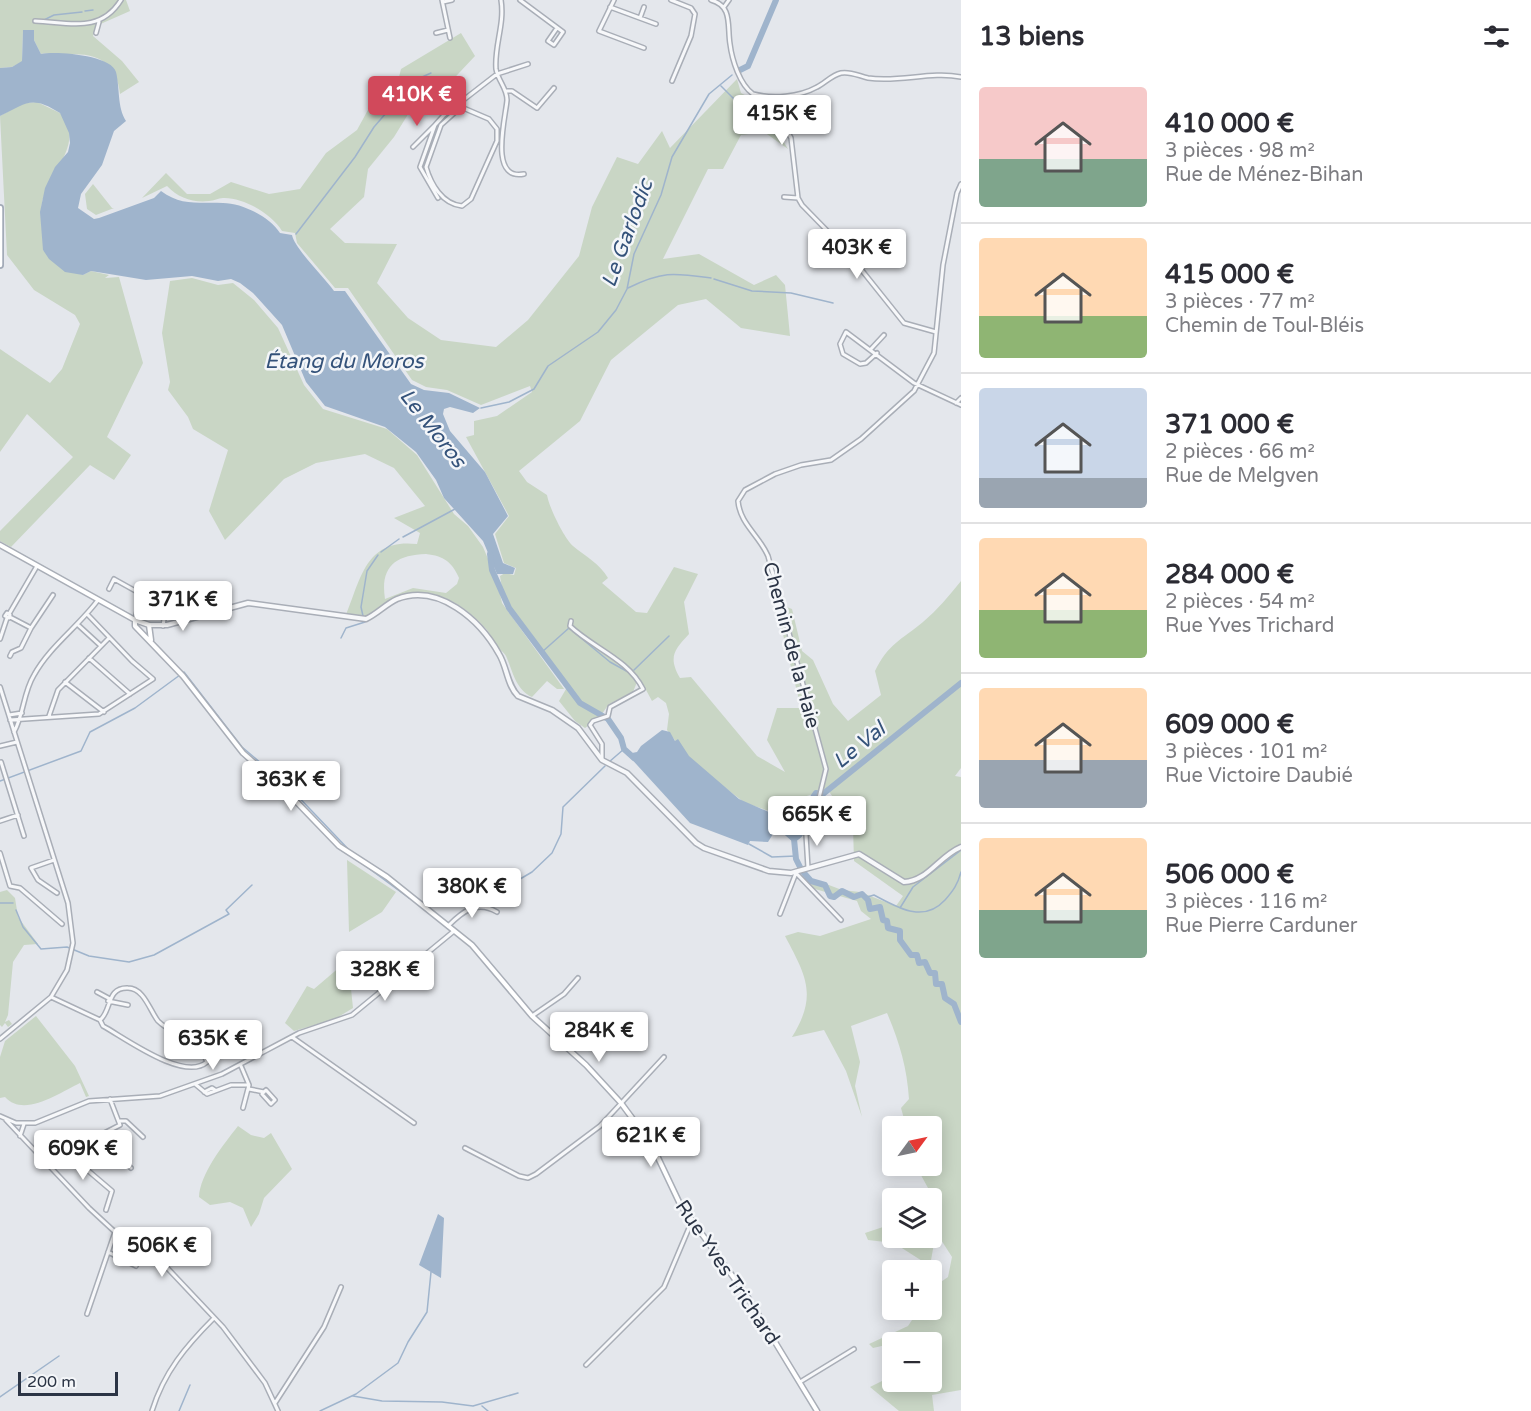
<!DOCTYPE html>
<html lang="fr">
<head>
<meta charset="utf-8">
<style>
  :root { --surface:#fff; --page:#f7f7f7; --text:#2b2b33; --muted:#7c7c81; --line:#e1e1e2; --accent:#d1495b }
  body { margin:0; font-family:"Varela Round",sans-serif; background:var(--page); color:var(--text); height:100vh; display:flex; flex-direction:column; font-size:22px; white-space:nowrap }
  * { box-sizing:border-box; margin:0 }
  p { font-size:20px; color:var(--muted) }
  .icon { flex:none; width:33px; height:33px; fill:none; stroke:currentColor; stroke-width:2; stroke-linecap:round; stroke-linejoin:round }
  .map { position:relative; flex:1; overflow:hidden }
  .drawer { display:flex; flex-direction:column; background:var(--surface); width:570px }
  .drawer>* { flex:none }
  .needle { width:39px; rotate:57deg }
  .controls { position:absolute; left:882px; top:1116px; display:grid; gap:12px }
  .controls a { display:grid; place-items:center; width:60px; height:60px; border-radius:6px; background:var(--surface); box-shadow:0 3px 15px #0003; font-size:30px }
  .scale { position:absolute; left:18px; bottom:15px; width:100px; box-sizing:border-box; padding-left:6px; border:3px solid #2b3445; border-top:0; font-size:16px; line-height:21px; white-space:nowrap; color:#2b3445; -webkit-text-stroke:4px #f4f6f9; paint-order:stroke }
  .price { position:absolute; translate:-50% -51px; padding:0 14px; border-radius:6px; background:#fff; color:#222; font-size:20px; line-height:39px; filter:drop-shadow(0 2px 3px #0008) }
  .price::after { content:''; position:absolute; left:50%; top:36px; width:18px; height:14px; margin-left:-9px; background:inherit; clip-path:polygon(0 0,100% 0,50% 100%) }
  .price.active { background:var(--accent); color:#fff }
  ul { padding:0; list-style:none }
  li { display:flex; align-items:center; gap:18px; height:150px; padding:0 18px }
  li+li { border-top:2px solid var(--line) }
  li span { display:grid; place-items:center; flex:none; width:168px; height:120px; border-radius:6px; color:#555 }
  li>.icon { margin-inline-start:auto }
  span .icon { width:72px; height:72px; fill:#fffc; stroke-width:1 }
  li b { font-size:26px }
  h2 { display:flex; justify-content:space-between; align-items:center; height:72px; padding:0 18px; font-size:26px }
  main { display:flex; flex:1; min-height:0 }
  .map>svg:first-child { display:block }
</style>
</head>
<body>
<main>
<div class="map">
<svg width="961" height="1411" viewBox="0 0 961 1411">
  <rect width="100%" height="100%" fill="#e4e7ec"/>
  <!-- green -->
  <path fill="#c9d6c5" fill-rule="evenodd" d="M0,0H126L130,11L96,26L93,36L122,61L139,82L120,94C117,61 94,51 64,55C56,57 49,52 41,54L34,40V30H23L22,62L12,67L0,68Z
    M461,33L475,56L443,90L415,103L394,137L368,169L364,197L330,229L345,243L397,244L377,283L408,318L441,340L496,347L528,320L579,256L592,207L617,157L638,164L662,131L670,148L737,79L741,93L760,103L788,149L764,132L741,135L723,169H708L663,259L699,254L754,285L776,275L785,285L790,336L741,328L706,299L678,305L611,360L580,421L519,471L527,482L547,495C549,507 564,538 573,546C585,556 600,564 608,578L602,583L636,612L647,613L674,567L698,574L684,602L689,634C674,650 668,657 680,678L691,677L757,756L785,772L767,740L777,708H801L765,561L784,606L792,609L802,651L813,660L833,704L848,721L881,695L875,671C888,644 901,640 923,622C937,610 949,596 961,581V768L955,776L961,777V1390L932,1395L934,1411H899L870,1387L892,1376V1382H932V1342H913L912,1339L873,1348L869,1344L908,1326L912,1320L909,1310H932V1288L948,1277L952,1257L936,1232L930,1266L894,1243L868,1240L865,1233L892,1224V1238H932V1198H921L928,1188L916,1166H932V1126H906L901,1108L909,1099C907,1067 899,1041 887,1013L851,1026L860,1062L855,1086L862,1117L846,1071L824,1030L792,1037C818,995 806,976 785,936L798,932L820,936L871,919L861,911L857,901L808,887L802,879H813L842,890L860,892L896,906L903,896L854,861L853,827L828,790L789,801L772,812L745,803L715,780L688,757L667,730L669,714L666,703L658,697L652,701L639,677L633,692L609,704L599,718L585,728L575,721L559,701L569,684L544,656L531,633L504,600L500,576L505,573L514,575L516,568L504,563L495,534L509,516L466,437L474,435V421L497,416L532,392L530,386L481,405L447,390L426,387L412,380L348,288H335L297,243L295,233L282,231C272,214 243,197 223,198C218,198 214,201 209,201C194,203 178,198 167,186L142,198L166,173L187,194H210L231,182L269,194L300,189L326,153L357,130L369,108L385,88L398,81L401,69Z
    M37,102L60,113C87,143 48,173 42,203C39,219 44,234 43,250L83,275L91,271L109,275L105,278L119,277L143,363L107,437L131,455L114,480L90,465L11,547L0,541V531L73,457L27,414L0,452V349L50,383L62,369L80,324L75,315L34,290L7,255L0,116L23,103Z
    M93,184L112,208H114L96,215L87,209L85,194Z
    M192,278L218,285L233,283L254,300L278,328L304,385L323,409L387,429L417,455L454,514L468,526L483,547L497,580L502,603L564,689H557L547,681L532,697C515,689 513,671 506,656C503,651 500,650 496,646C493,641 491,635 487,630C467,607 433,583 401,597C389,603 377,612 366,619L346,615C361,578 366,538 417,544L420,533L394,518L425,506L394,468L365,454L316,463L284,479L225,540L209,511L228,450L193,429L188,417L168,390L170,382L162,333L170,281ZM426,554C444,556 452,562 459,578L457,584L446,593L413,588L385,599C380,567 395,555 426,554Z
    M347,860L396,892L382,912L349,932Z
    M7,890L15,898L18,917L38,944L24,945L13,962L8,1015L5,1022L9,1020L12,1024L8,1027L5,1023L2,1027L0,1025V892Z
    M348,960L353,1008L335,1019L294,1031L285,1023L307,986L314,989Z
    M36,1016L75,1066L89,1096L86,1097L80,1083C59,1093 24,1118 5,1097L0,1098V1057L5,1041Z
    M238,1126L251,1135L264,1138L271,1133L292,1169L264,1198L259,1214L251,1227L243,1208L230,1202L210,1205L199,1197C200,1174 223,1145 238,1126Z"/>
  <!-- water -->
  <path fill="#9fb4cc" d="M23,30H34V40L41,54C56,51 111,55 116,72C120,88 117,107 126,121L114,131L102,165L81,194L78,208L94,219L99,218L154,198L161,191C181,206 198,202 223,203C242,203 270,217 280,233L292,235C295,249 324,277 334,291H345L411,384L424,390L449,393L480,408L473,413L450,407L444,409L443,414L450,431L485,472L508,516L493,534L503,563L515,568L513,574H497L483,541L444,498L436,480L416,452L385,427L325,406L306,382L282,325L253,293L240,283L231,279L218,281L192,276L146,280L91,271L83,275L65,272L49,259L43,250L40,212L45,188L55,167L68,152L70,143L69,133L60,113C31,95 27,103 0,116V68L12,67L22,61Z
    M662,730L670,732L675,741L678,739L689,756L739,799L771,813L774,804H780L790,836L781,830L773,834L768,842L750,841L748,845L690,823L627,754L637,752L641,746Z
    M438,1214L444,1218L441,1278L419,1265Z"/>
  <g fill="none" stroke-linecap="round" stroke-linejoin="round">
    <!-- stream -->
    <path stroke="#9fb4cc" stroke-width="1.5" d="M85,11L93,10
      M44,20L54,15L82,12
      M721,86L737,102
      M397,102L422,77L431,73
      M740,105L764,107
      M773,108L794,106
      M296,234L355,157L374,127L393,105
      M714,279L752,291L791,293L833,303
      M628,288C663,271 673,273 711,278
      M481,408L509,402L534,389L548,366L598,332L616,310L627,289L634,254L661,195L672,157L709,94L732,75
      M403,537L455,509
      M381,552L399,539
      M363,616L361,607L367,571L378,555
      M341,638L346,628L365,622
      M542,652L569,628L610,662L630,673
      M634,670L669,636
      M609,762L624,749
      M0,781L81,751L90,732L135,708L184,672L242,747L288,786L351,852
      M749,844L772,857L796,856
      M352,856L409,898
      M515,882L532,872L552,853L561,834L563,807L605,766
      M864,898L874,895C897,907 923,924 945,900C953,891 958,884 961,872
      M0,903H13
      M900,908L913,887L961,850
      M16,910L23,927L41,949L67,947L89,956L129,962L154,955L229,914L226,910L252,885
      M353,1396L382,1401L442,1402L473,1406L518,1393
      M0,1397L59,1356
      M482,1406L488,1411
      M179,1411L190,1385
      M320,1411L356,1394L398,1363L408,1342L427,1312L431,1272"/>
    <!-- river -->
    <path stroke="#9fb4cc" stroke-width="6" d="M740,70L748,66L776,0
      M490,554L492,570L509,608L580,703L608,719L621,738L624,749L634,758
      M786,832L794,839L796,859L801,869
      M794,839C811,830 804,807 816,793L823,794L961,683
      M804,873L811,881L825,885L830,896L834,897L842,891L854,897L862,894L868,900L870,909L880,907L883,920L887,921L888,928L900,931V940L911,955H917L919,963L925,962L930,973H935L936,984H942L945,998L954,1004L961,1022"/>
    <!-- minor casing -->
    <g stroke="#a9aeb7" stroke-width="6">
      <path id="minor" d="M442,0L450,38
        M501,0C505,24 494,46 496,69C498,81 507,88 507,100C506,116 488,181 524,174
        M520,0L563,32L554,45L548,41L557,28
        M614,0L599,31L644,48
        M671,0L691,8L695,14L691,36L672,81
        M711,0C733,6 727,26 730,44C732,60 740,85 753,94C773,99 799,97 817,87C825,83 832,75 841,73C850,71 859,76 868,78C899,83 930,71 961,77
        M443,2L452,0
        M610,7L656,24
        M724,7L729,0
        M640,18L644,7
        M35,21C68,22 100,34 121,0
        M96,33L99,22
        M436,33L448,30
        M506,91H512L537,108L554,88
        M760,96L782,121L791,138L798,198L802,205L844,248L904,323L936,332
        M461,107L489,119L497,129V141L471,199L462,206C442,204 431,184 426,167L441,125Z
        M413,147L435,125
        M784,197L798,198
        M438,198L420,167L435,125L444,115L497,74L528,64
        M871,349L884,335
        M877,353L866,363L860,364L843,354L840,344L846,332L914,383L961,405
        M956,403L961,398
        M109,589L114,579L141,594L135,620
        M153,600L194,607L198,616
        M7,613L10,615L9,618L5,616Z
        M9,614L37,566
        M10,617L31,628L21,648L12,652L10,656
        M571,621L570,626C593,648 628,659 643,689L610,707L608,716L593,721L590,725L602,744V759
        M77,624L101,646
        M163,626L168,592
        M31,628L53,595
        M0,639L7,618
        M89,658L130,694
        M65,682L104,712
        M0,687L68,903L73,943L67,970L51,997L0,1039
        M9,715L22,713
        M49,716L58,690L109,638
        M10,720L99,714L153,679L132,661L88,615
        M14,732C24,714 23,693 34,675C50,646 79,626 98,600
        M0,746L17,742
        M1,762L24,836
        M0,821L18,815
        M0,853L10,886L20,888L62,924
        M54,860L31,868L38,880L57,893
        M808,868L806,835L813,823L826,769L768,556C759,535 740,524 738,501L745,490L775,474L801,465L831,460L861,439L914,391L934,353L943,265L957,193L961,184
        M796,873L841,920
        M477,906L490,892
        M780,914L796,873
        M448,926C463,911 477,900 497,912
        M97,992L110,999
        M51,997L100,1020L103,1026C125,1038 184,1082 207,1062C201,1042 172,1035 158,1021C150,1011 144,988 128,988C106,987 112,1011 100,1020
        M108,1001L128,1005
        M532,1016L564,994L578,978
        M292,1037L414,1123
        M241,1066L249,1085L243,1108
        M195,1084L207,1094L231,1085H249
        M249,1089L264,1092
        M266,1090L275,1100L271,1104L262,1094Z
        M204,1092L212,1088L215,1090
        M0,1116L16,1123H35L89,1101L160,1096L222,1074L299,1033L352,1015L454,931
        M6,1120L89,1208L115,1232L155,1255L223,1327L265,1383L278,1411
        M120,1121H126L143,1137
        M20,1136L24,1124
        M99,1137L131,1168
        M465,1148L519,1176L528,1178L536,1174L600,1126L664,1057
        M75,1149L85,1168L112,1191L106,1210
        M46,1163L120,1125L110,1099
        M108,1252L136,1266L141,1256
        M87,1314L115,1232
        M586,1365L664,1287L689,1228L694,1223
        M800,1382L854,1349
        M275,1403L324,1327L341,1287
        M152,1411C164,1372 186,1346 214,1318"/>
    </g>
    <!-- tertiary casing -->
    <g stroke="#a9aeb7" stroke-width="7">
      <path id="tertiary" d="M149,625H167L248,603L366,619C377,614 386,604 397,599C439,583 480,620 499,654C507,667 507,685 518,696L552,710L578,728L602,760L627,773L696,843L704,848L769,871L791,873L859,854L904,882C928,881 939,856 961,847"/>
    </g>
    <!-- secondary casing -->
    <g stroke="#a9aeb7" stroke-width="7">
      <path id="secondary" d="M0,545L135,620L149,625L151,640
        M135,620V626L183,676L243,753L287,792L339,846L387,877L472,945L532,1016L586,1065L621,1103L652,1145L680,1204L747,1296L817,1411"/>
    </g>
    <!-- primary casing -->
    <g stroke="#a3abb8" stroke-width="8">
      <path id="primary" d="M0,208V265"/>
    </g>
    <!-- minor -->
    <use href="#minor" stroke="#f7f8fa" stroke-width="3"/>
    <!-- tertiary -->
    <use href="#tertiary" stroke="#f7f8fa" stroke-width="4"/>
    <!-- secondary -->
    <use href="#secondary" stroke="#fff" stroke-width="4"/>
    <!-- primary -->
    <use href="#primary" stroke="#fff" stroke-width="4.5"/>
  </g>
  <g text-anchor="middle" stroke-width="5" stroke-linejoin="round" paint-order="stroke">
    <!-- street labels -->
    <g font-size="20" fill="#2b3445" stroke="#f4f6f9">
      <text transform="translate(792 645) rotate(75)" y="7">Chemin de la Haie</text>
      <text transform="translate(728 1272) rotate(56)" y="7">Rue Yves Trichard</text>
    </g>
    <!-- water labels -->
    <g font-size="21" font-style="italic" fill="#34527a" stroke="#f4f6f9">
      <text transform="translate(627 233) rotate(-70)" y="7">Le Garlodic</text>
      <text x="344" y="368">Étang du Moros</text>
      <text transform="translate(433 428) rotate(52)" y="7">Le Moros</text>
      <text transform="translate(859 745) rotate(-39)" y="7">Le Val</text>
    </g>
  </g>
</svg>
<div class="controls">
<a><svg class="needle" viewBox="-14 -14 28 28"><path d="M0-13l5 13h-10z" fill="#e53935"/><path d="M0 13l5-13h-10z" fill="#7c7c81"/></svg></a>
<a><svg class="icon" aria-label="layers" viewBox="0 0 24 24"><path d="M12 4l9 5-9 5-9-5zM3 14l9 5 9-5"/></svg></a>
<a>+</a>
<a>−</a>
</div>
<div class="scale">200 m</div>
<b class="price active" style="left:417px;top:127px">410K €</b>
<b class="price" style="left:782px;top:146px">415K €</b>
<b class="price" style="left:857px;top:280px">403K €</b>
<b class="price" style="left:183px;top:632px">371K €</b>
<b class="price" style="left:291px;top:812px">363K €</b>
<b class="price" style="left:817px;top:847px">665K €</b>
<b class="price" style="left:472px;top:919px">380K €</b>
<b class="price" style="left:385px;top:1002px">328K €</b>
<b class="price" style="left:599px;top:1063px">284K €</b>
<b class="price" style="left:213px;top:1071px">635K €</b>
<b class="price" style="left:651px;top:1168px">621K €</b>
<b class="price" style="left:83px;top:1181px">609K €</b>
<b class="price" style="left:162px;top:1278px">506K €</b>
</div>
<section class="drawer">
<h2>13 biens<svg class="icon" aria-label="filters" viewBox="0 0 24 24"><path d="M4 7h16M4 17h16"/><circle cx="9" cy="7" r="2"/><circle cx="15" cy="17" r="2"/></svg></h2>
<ul>
<li><span style="background:linear-gradient(#f6c9c9 60%,#7fa58c 0)"><svg class="icon" aria-label="home" viewBox="0 0 24 24"><path d="M3 11l9-7 9 7M6 9v11h12V9"/></svg></span><div><b>410 000 €</b><p>3 pièces · 98 m²</p><p>Rue de Ménez-Bihan</p></div></li>
<li><span style="background:linear-gradient(#ffd9b3 65%,#8fb573 0)"><svg class="icon" aria-label="home" viewBox="0 0 24 24"><path d="M3 11l9-7 9 7M6 9v11h12V9"/></svg></span><div><b>415 000 €</b><p>3 pièces · 77 m²</p><p>Chemin de Toul-Bléis</p></div></li>
<li><span style="background:linear-gradient(#c9d6e8 75%,#9aa5b1 0)"><svg class="icon" aria-label="home" viewBox="0 0 24 24"><path d="M3 11l9-7 9 7M6 9v11h12V9"/></svg></span><div><b>371 000 €</b><p>2 pièces · 66 m²</p><p>Rue de Melgven</p></div></li>
<li><span style="background:linear-gradient(#ffd9b3 60%,#8fb573 0)"><svg class="icon" aria-label="home" viewBox="0 0 24 24"><path d="M3 11l9-7 9 7M6 9v11h12V9"/></svg></span><div><b>284 000 €</b><p>2 pièces · 54 m²</p><p>Rue Yves Trichard</p></div></li>
<li><span style="background:linear-gradient(#ffd9b3 60%,#9aa5b1 0)"><svg class="icon" aria-label="home" viewBox="0 0 24 24"><path d="M3 11l9-7 9 7M6 9v11h12V9"/></svg></span><div><b>609 000 €</b><p>3 pièces · 101 m²</p><p>Rue Victoire Daubié</p></div></li>
<li><span style="background:linear-gradient(#ffd9b3 60%,#7fa58c 0)"><svg class="icon" aria-label="home" viewBox="0 0 24 24"><path d="M3 11l9-7 9 7M6 9v11h12V9"/></svg></span><div><b>506 000 €</b><p>3 pièces · 116 m²</p><p>Rue Pierre Carduner</p></div></li>
</ul>
</section>
</main>
</body>
</html>
